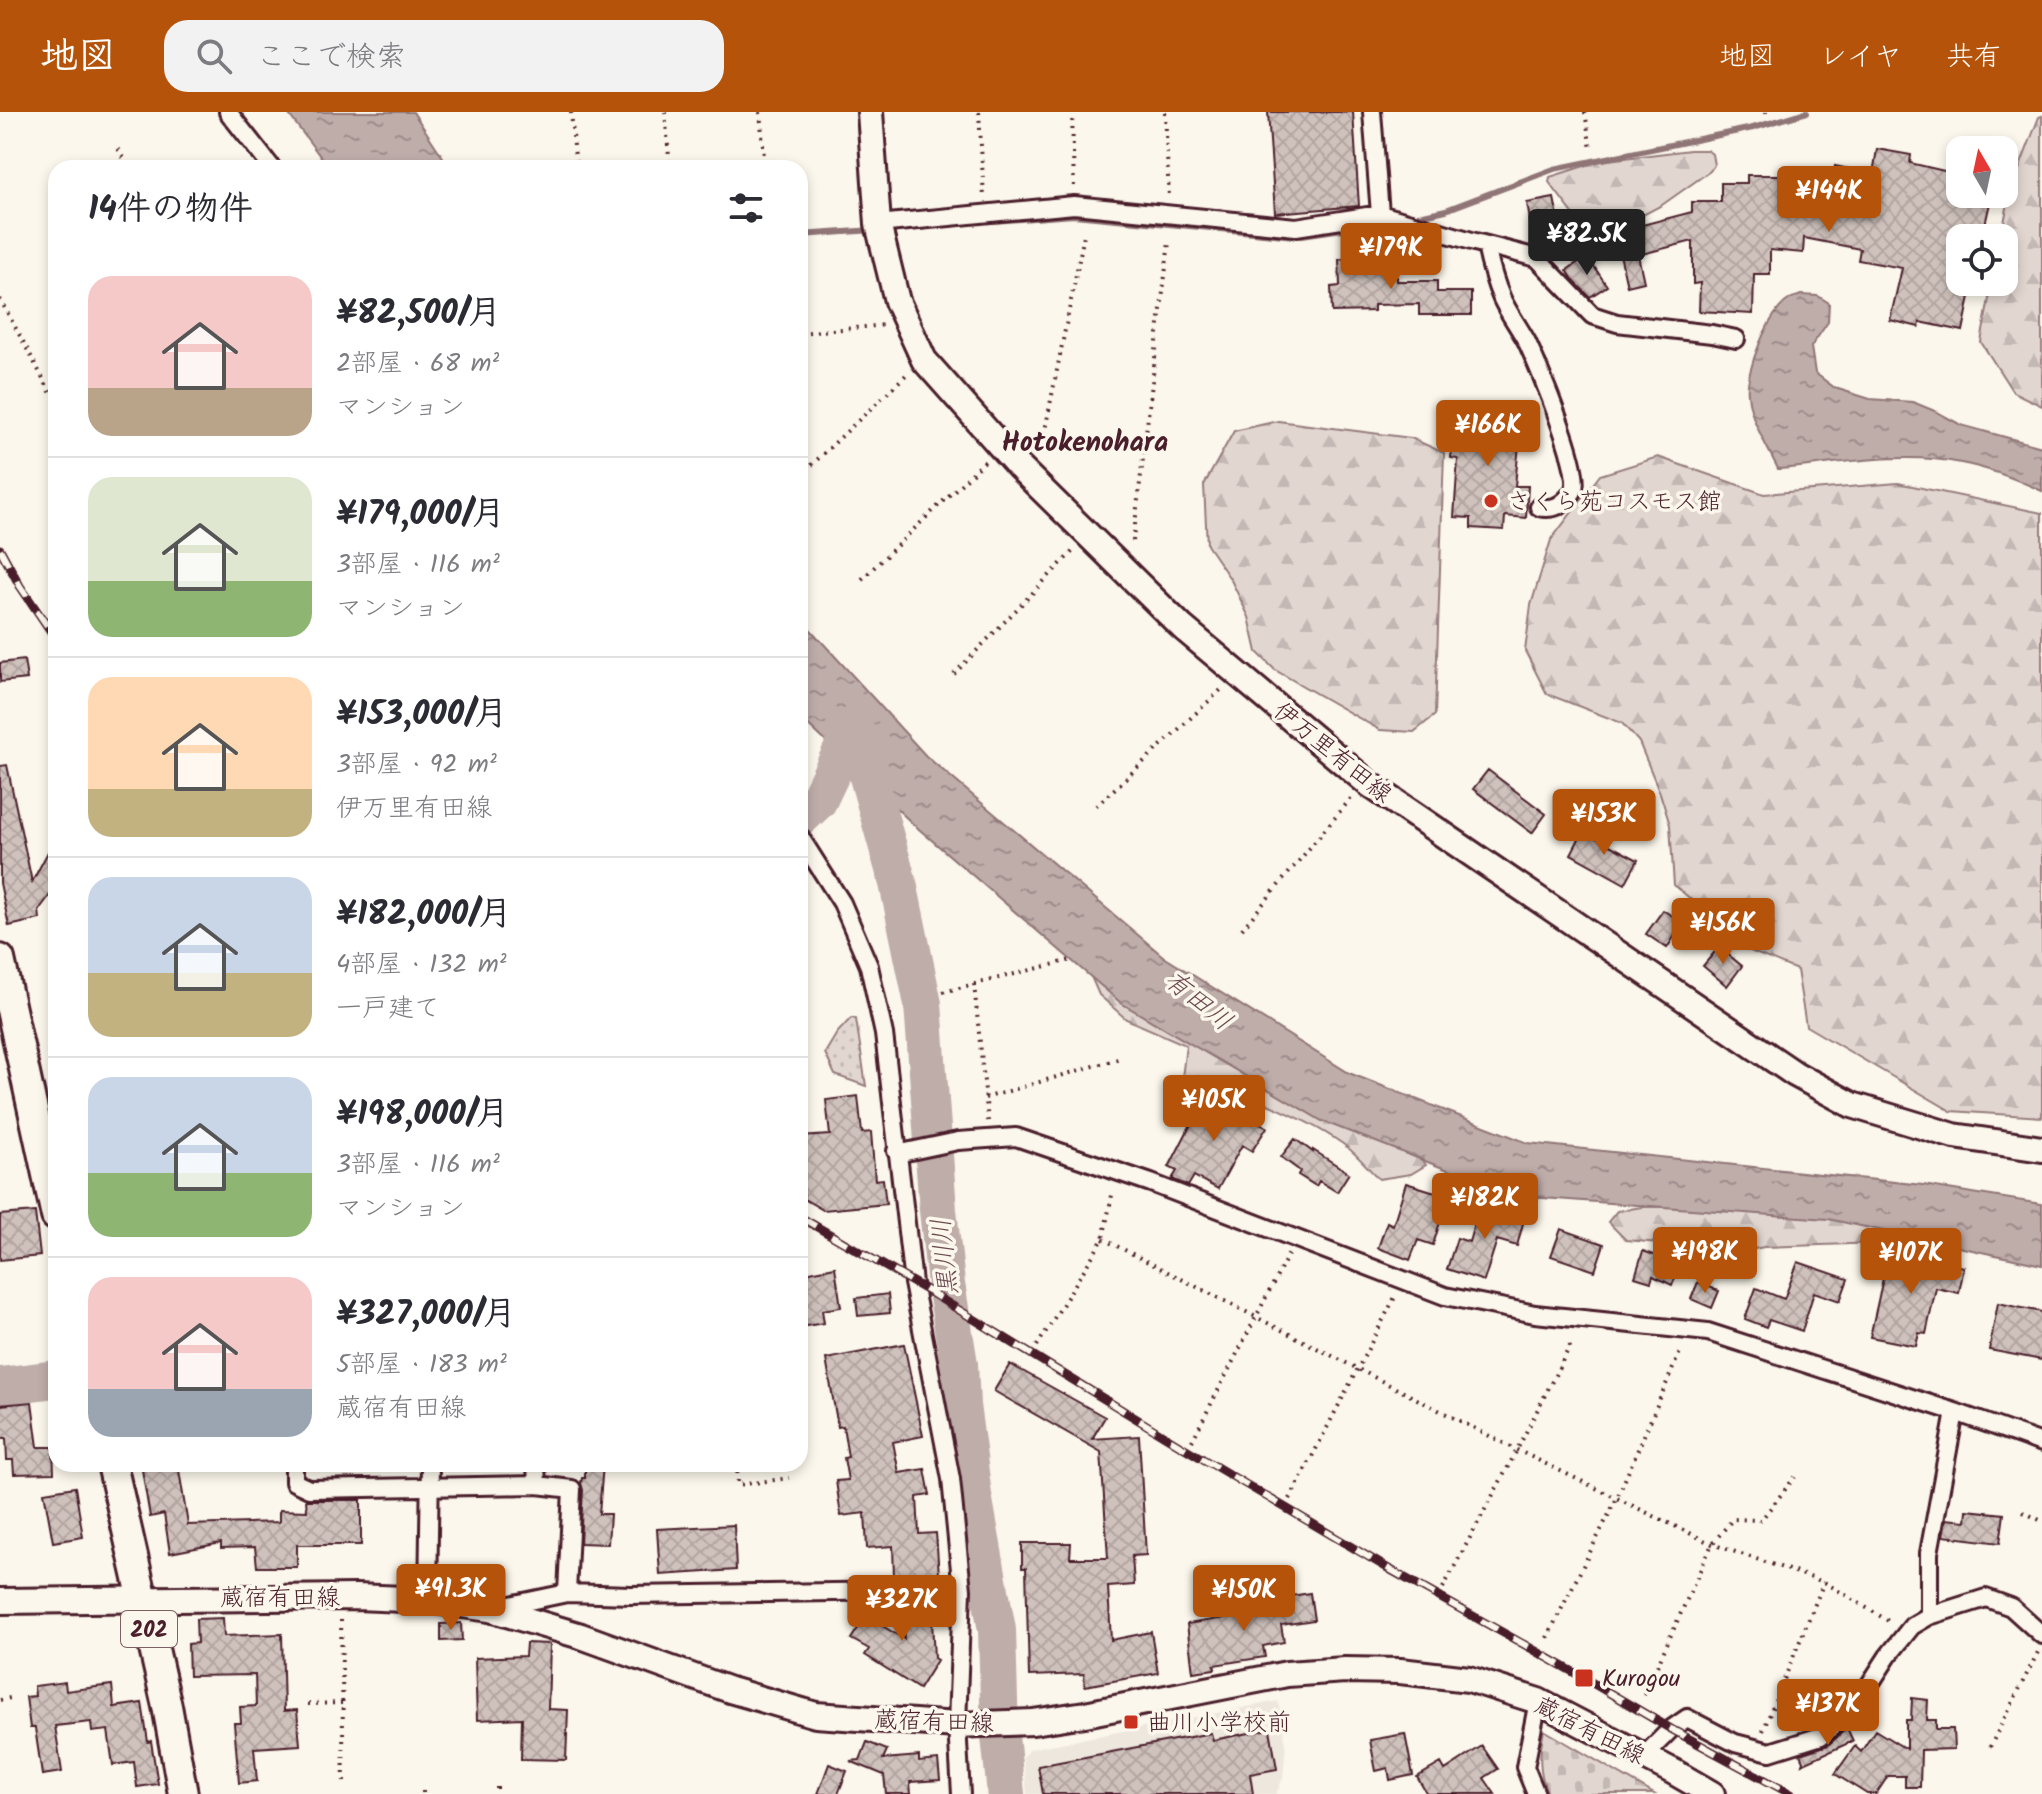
<!DOCTYPE html>
<html lang="ja">
<head>
<meta charset="utf-8">
<style>
  :root { --surface:#fff; --page:#f2f2f3; --text:#2b2b33; --muted:#7c7c81; --line:#e1e1e2; --accent:#b45309 }
  body { margin:0; font-family:Kalam,"Klee One",sans-serif; background:var(--page); color:var(--text); height:100vh; display:flex; flex-direction:column; font-size:30px; white-space:nowrap }
  * { box-sizing:border-box; margin:0 }
  p { font-size:26px; color:var(--muted) }
  .icon { flex:none; width:44px; height:44px; fill:none; stroke:currentColor; stroke-width:2; stroke-linecap:round; stroke-linejoin:round }
  .map { position:relative; flex:1; overflow:hidden }
  .side { position:absolute; left:48px; top:48px; width:760px; height:1312px; display:flex; flex-direction:column; background:var(--surface); border-radius:24px; box-shadow:0 4px 12px #0003 }
  .side>* { flex:none }
  .needle { width:52px; rotate:351deg }
  .tools { position:absolute; left:1946px; top:24px; display:grid; gap:16px }
  .tools a { display:grid; place-items:center; width:72px; height:72px; border-radius:16px; background:var(--surface); box-shadow:0 4px 12px #0003; font-size:40px }
  .price { position:absolute; translate:-50% -68px; padding:0 18px; border-radius:8px; background:var(--accent); color:#fff; font-size:26px; line-height:52px; filter:drop-shadow(0 2px 4px #0008) }
  .price::after { content:''; position:absolute; left:50%; top:48px; width:24px; height:18px; margin-left:-12px; background:inherit; clip-path:polygon(0 0,100% 0,50% 100%) }
  .price.current { background:#222; color:#fff }
  ul { padding:0; list-style:none }
  li { display:flex; align-items:center; gap:24px; height:200px; padding:0 40px }
  li+li { border-top:2px solid var(--line) }
  li span { display:grid; place-items:center; flex:none; width:224px; height:160px; border-radius:24px; color:#555 }
  li>.icon { margin-inline-start:auto }
  span .icon { width:96px; height:96px; fill:#fffc; stroke-width:1 }
  li b { font-size:34px }
  h2 { display:flex; justify-content:space-between; align-items:center; height:96px; padding:0 40px; font-size:34px }
  header { display:flex; align-items:center; gap:48px; box-sizing:border-box; height:112px; padding:0 40px; background:var(--accent); color:#fff }
  header strong { font-size:38px }
  nav { display:flex; gap:44px; margin-inline-start:auto; font-size:28px }
  .search { width:560px; height:72px; background:var(--page); display:flex; align-items:center; gap:20px; box-sizing:border-box; padding:0 28px; border-radius:24px; color:var(--muted); font-size:30px }
  .map>svg:first-child { display:block }
</style>
</head>
<body>
<header>
<strong>地図</strong>
<div class="search"><svg class="icon" aria-label="search" viewBox="0 0 24 24"><circle cx="10" cy="10" r="6"/><path d="M15 15l6 6"/></svg>ここで検索</div>
<nav><a>地図</a><a>レイヤ</a><a>共有</a></nav>
</header>
<div class="map">
<svg width="2042" height="1682" viewBox="0 0 2042 1682">
  <defs>
    <pattern id="forest-firs" width="22" height="20" patternUnits="userSpaceOnUse" patternTransform="scale(2)"><rect width="22" height="20" fill="#e2d7d0"/><path d="M5 1l3.5 6h-7zM16 11l3.5 6h-7z" fill="#c3b8b3"/></pattern>
    <pattern id="cemetery-stones" width="16" height="16" patternUnits="userSpaceOnUse" patternTransform="scale(2)"><rect width="16" height="16" fill="#e2d7d0"/><path d="M2 7V4a2 2 0 0 1 4 0v3zM10 15v-3a2 2 0 0 1 4 0v3z" fill="#c3b8b3"/></pattern>
    <pattern id="garden-dots" width="8" height="8" patternUnits="userSpaceOnUse" patternTransform="scale(2)"><rect width="8" height="8" fill="#e2d7d0"/><path d="M2 2h.1M6 6h.1" fill="none" stroke="#c3b8b3" stroke-width="1.8" stroke-linecap="round"/></pattern>
    <pattern id="water-ripples" width="26" height="14" patternUnits="userSpaceOnUse" patternTransform="scale(2)"><rect width="26" height="14" fill="#bfadaa"/><path d="M2 4q2-2 4 0t4 0M15 11q2-2 4 0t4 0" fill="none" stroke="#9d8c8b"/></pattern>
    <pattern id="building-cross-hatch" width="8" height="8" patternUnits="userSpaceOnUse" patternTransform="scale(2)"><rect width="8" height="8" fill="#cfc2bc"/><path d="M0 0l8 8M0 8l8-8" fill="none" stroke="#b3a6a2"/></pattern>
  </defs>
  <rect width="100%" height="100%" fill="#fbf7ec"/>
  <filter id="ink" filterUnits="userSpaceOnUse"><feTurbulence type="fractalNoise" baseFrequency=".0125" numOctaves="2"/><feDisplacementMap in="SourceGraphic" scale="16" xChannelSelector="R" yChannelSelector="G"/><feConvolveMatrix kernelMatrix="1 2 1 2 8 2 1 2 1" color-interpolation-filters="sRGB"/></filter>
  <g filter="url(#ink)">
    <!-- built -->
    <path fill="#eee7de" d="M1278,1589L1286,1632L1283,1666L1276,1682H1027L1023,1646L1030,1637Z"/>
    <!-- forest -->
    <path fill="url(#forest-firs)" stroke="#967b7e" stroke-width="2" d="M2042,4V294L2013,280L1981,230L1992,170H2004V126H2001L2010,81L2039,5Z
      M1690,38H1707L1712,42L1714,53L1710,59L1662,93L1624,113L1603,118L1581,112L1549,70L1550,65L1600,49Z
      M1278,309L1411,326L1444,341L1435,603L1414,620L1380,618L1275,558L1257,540L1249,505L1231,468L1207,433L1204,373L1234,319Z
      M1658,345L1764,382L1898,371L2042,401V1005L1951,999L1806,914L1797,858L1735,833L1699,794L1674,773L1670,713L1660,681L1639,630L1622,611L1547,582L1525,539L1531,493L1551,428L1600,363Z
      M1083,846L1410,1033L1426,1053L1411,1062L1379,1067C1368,1056 1356,1041 1343,1032C1304,1005 1229,972 1182,966L1186,933L1126,907L1099,883Z
      M1763,1094L1889,1117L1880,1131L1764,1135L1715,1145L1670,1132L1626,1128L1608,1110L1617,1099L1642,1095Z"/>
    <!-- cemetery -->
    <path fill="url(#cemetery-stones)" stroke="#967b7e" stroke-width="2" d="M1544,1618L1654,1682H1548C1538,1660 1539,1642 1544,1618Z"/>
    <!-- garden -->
    <path fill="url(#garden-dots)" stroke="#967b7e" stroke-width="2" d="M851,906L856,907L866,974L835,963L825,941L837,921Z"/>
    <!-- water -->
    <path fill="url(#water-ripples)" stroke="#907477" stroke-width="2" d="M287,0H413L450,56H329Z
      M1801,183L1818,184L1829,191L1828,210L1811,235L1815,261L1835,276L1870,287L1913,290L1937,300L1961,313L2042,335V379C2016,367 1989,356 1961,351C1902,339 1837,352 1778,357C1767,334 1750,308 1748,282C1745,259 1769,199 1790,187C1793,185 1797,185 1801,183Z
      M800,506L926,644L1164,845L1349,961L1528,1031L1923,1073L2042,1092V1153L1828,1107L1515,1084L1322,1009L1121,891L913,712L800,605Z"/>
    <g fill="none" stroke-linecap="round" stroke-linejoin="round">
      <!-- stream -->
      <path stroke="#907477" stroke-width="6" d="M1410,106L1446,98L1554,57L1753,16L1807,0
        M992,109L1074,103L1295,124L1391,110
        M800,123L874,118"/>
      <!-- river -->
      <path stroke="#bfadaa" stroke-width="38" d="M856,622L898,771L923,892L938,1098L946,1172L959,1252L961,1293L973,1383L997,1518L1000,1624L1006,1682
        M800,706L818,689L854,613
        M0,1274L56,1267"/>
    </g>
    <!-- building -->
    <path fill="url(#building-cross-hatch)" stroke="#4a1f2b" stroke-width="2" d="M1268,0H1353L1359,94L1275,101Z
      M1877,37L1911,43L1910,51L1953,61L1948,82H1992L1982,126H1960V170H1973L1963,219L1920,210L1919,215L1890,208L1902,156L1858,148L1860,137L1804,126L1803,141L1770,138V162H1754L1753,202L1699,199L1700,171L1693,172V129L1638,143L1644,170L1627,174L1616,124L1623,122V118L1692,100V90H1721V71H1747V63H1784V60L1833,64L1835,54L1873,62Z
      M1554,86L1559,110L1531,115L1527,91Z
      M1587,144L1607,174L1590,185L1574,169L1567,158Z
      M1339,147L1386,148V165H1397V169H1437V180H1471V203H1419V192L1374,193V199L1332,200L1331,175L1340,174Z
      M1456,296L1522,301L1515,374H1528L1526,406L1505,404L1504,418L1471,416V406L1454,405L1458,347L1451,346Z
      M24,548L27,567L0,570V551Z
      M7,653L32,770L56,725V775L39,798L40,807L9,814L0,771V654Z
      M1488,658L1546,702L1532,721L1473,677Z
      M1583,719L1638,748L1625,772L1571,742Z
      M1663,798L1683,811L1667,836L1646,822Z
      M1719,835L1742,854L1727,874L1703,854Z
      M1207,981L1267,1015L1252,1039L1242,1033L1218,1077L1194,1064L1188,1074L1172,1067L1177,1059L1169,1055Z
      M858,984L862,1021L871,1020L875,1068L883,1067L886,1092L823,1098L804,1087L800,1025L830,1023L826,988Z
      M1295,1027L1313,1040V1038L1349,1061L1337,1080L1319,1069L1316,1074L1298,1063L1300,1059L1281,1045Z
      M1406,1071L1448,1084L1433,1133L1418,1128L1410,1148L1378,1136L1387,1110L1393,1113Z
      M1480,1092L1525,1104L1517,1134L1497,1128L1484,1169L1447,1157L1457,1126L1469,1130Z
      M35,1100L40,1144L0,1148V1103Z
      M1561,1117L1604,1132L1595,1159L1551,1144Z
      M1643,1139L1682,1153L1672,1173L1653,1164L1651,1170L1635,1165Z
      M1889,1139L1964,1155L1959,1181L1936,1176L1926,1222L1919,1221L1916,1234L1870,1225Z
      M1798,1150L1848,1167L1840,1189L1814,1180L1802,1219L1769,1208L1766,1215L1745,1207L1756,1176L1784,1187Z
      M835,1155L841,1195L822,1198L824,1211L806,1214L804,1206H800V1162Z
      M1698,1170L1719,1179L1712,1196L1691,1187Z
      M888,1182L890,1201L858,1204L856,1186Z
      M1998,1191L2042,1200V1248L1989,1238Z
      M904,1232L923,1324L893,1330L899,1361L925,1357L930,1383L917,1385L919,1422L936,1421L939,1463H930V1467L902,1468V1465L894,1466L893,1434L867,1436L865,1401L841,1404L836,1369L848,1368L844,1346L848,1345L843,1314L838,1315L826,1247Z
      M1010,1252L1105,1305L1092,1327L1139,1324L1146,1443L1132,1444L1134,1473L1108,1475L1111,1528L1151,1520L1158,1561L1085,1574L1084,1562L1029,1564L1026,1456H1022V1431H1071L1070,1446H1108L1101,1340L994,1279Z
      M32,1290L38,1335H53L54,1361L14,1362L13,1348H7L6,1326H0V1293Z
      M141,1352H178L188,1413L279,1410V1398L307,1399L306,1388H361V1433H297V1455H257L255,1435L221,1436V1431L170,1441L164,1402L150,1405Z
      M585,1352H603L599,1402H610L608,1432L580,1431L583,1378L581,1371L582,1366H585Z
      M75,1375L83,1425L53,1430L44,1380Z
      M1967,1398L2004,1402L2000,1431L1943,1424L1946,1407L1966,1409Z
      M734,1413L736,1458L660,1463L657,1417Z
      M1310,1481L1314,1508L1281,1513L1284,1530L1263,1534L1265,1545L1214,1553L1215,1557L1193,1560L1187,1512L1225,1506L1224,1501L1292,1490L1291,1484Z
      M931,1489L934,1546L937,1548L919,1577L865,1543L869,1537L851,1527L866,1504L904,1527L902,1490Z
      M223,1506L224,1524L282,1522L284,1599L297,1598L300,1633L254,1636L257,1669L239,1671L234,1611H241L240,1595L256,1594L255,1563L189,1564L188,1532L197,1531L196,1507Z
      M461,1511L462,1528L441,1529V1512Z
      M526,1531L550,1532L548,1597L568,1598L566,1648L521,1647L522,1606L477,1608L475,1546L525,1544Z
      M65,1570L66,1579L112,1573L114,1595L142,1591L148,1630L151,1629L158,1672L137,1675L134,1650L113,1653L108,1618L92,1620L91,1610L55,1614L62,1660L42,1663L35,1616H30L26,1585L35,1584L34,1574Z
      M1912,1586L1928,1588L1927,1608H1936V1617H1953L1954,1637L1921,1638L1920,1675H1905V1664H1888L1876,1682H1867L1835,1662L1855,1634L1861,1640L1875,1618L1906,1637V1608H1911Z
      M1847,1616L1853,1629L1802,1652L1803,1649L1800,1642L1828,1633Z
      M1270,1617L1277,1657L1250,1662L1253,1682H1043L1038,1654L1211,1621L1213,1628Z
      M1405,1622L1413,1663L1390,1668L1388,1656L1376,1659L1370,1628Z
      M867,1630L887,1638L883,1647L919,1644V1650L938,1648L940,1668L910,1670L911,1682H886L884,1663L850,1649L860,1648Z
      M1482,1634L1498,1657L1484,1666L1495,1682H1427L1417,1665L1441,1651L1445,1658Z
      M829,1652L847,1659L838,1682H818Z"/>
    <g fill="none" stroke-linecap="round" stroke-linejoin="round">
      <!-- minor casing -->
      <g stroke="#4a1f2b" stroke-width="22">
        <path id="minor" d="M228,0L272,56
          M1372,0L1380,102
          M878,112L1074,93L1296,115L1380,102L1475,130L1537,146L1592,203L1617,211L1712,222L1736,227
          M1486,133C1490,153 1494,169 1502,187C1509,202 1519,215 1527,230C1537,252 1582,357 1574,377C1573,381 1566,388 1562,391C1556,396 1547,397 1539,395
          M800,725L842,791L869,854L884,922L913,1171L951,1367L962,1478L957,1613L961,1682
          M896,1039L906,1040L958,1029L1016,1025L1151,1071L1445,1184L1535,1202L1708,1220L1955,1300L2042,1331
          M294,1352V1370L309,1377L537,1373L572,1377L567,1481
          M536,1352L537,1373
          M428,1488L430,1352
          M496,1496L567,1481L631,1483L962,1478
          M1929,1504L1986,1486L2011,1495L2042,1523
          M1644,1644L1671,1617L1687,1606L1735,1631L1770,1640L1821,1624L1855,1595L1888,1544L1912,1514L1929,1504V1441L1955,1300
          M1536,1682L1525,1655L1538,1589"/>
      </g>
      <!-- secondary casing -->
      <g stroke="#4a1f2b" stroke-width="30">
        <path id="secondary" d="M870,0L878,112L897,189L924,248L1019,355L1182,515L1369,672L1795,962L1852,993L1954,1024L2042,1037
          M0,1489L356,1485L428,1488L490,1497L581,1524L730,1578L816,1603L957,1613L1033,1610L1085,1602L1287,1562L1345,1558L1400,1559L1469,1567L1538,1589L1674,1660L1712,1682"/>
      </g>
      <!-- trunk casing -->
      <g stroke="#4a1f2b" stroke-width="34">
        <path id="trunk" d="M0,847L56,1104
          M112,1352L167,1594L183,1682"/>
      </g>
      <!-- path -->
      <path stroke="#4a1f2b" stroke-width="4" stroke-dasharray="2 6" stroke-linecap="butt" d="M571,0L576,56
        M665,0L670,56
        M760,0L765,56
        M979,0L984,85
        M1072,0L1074,78
        M1165,0L1169,86
        M1585,0L1591,37
        M1766,0V1
        M118,37L129,56
        M0,187L52,283
        M800,221L886,213
        M1041,338L1084,123
        M800,364L907,262
        M1133,429L1169,130
        M862,467L985,349
        M954,562L1074,438
        M1096,694L1223,576
        M1242,817L1353,684
        M974,872L988,1009
        M943,880L1071,848
        M985,986L1118,947
        M1103,1127L1517,1338L1712,1432L1824,1470L1890,1510
        M1037,1234L1103,1127L1113,1078
        M1192,1329L1289,1141
        M737,1352L738,1373L789,1366
        M1290,1387L1396,1183
        M2023,1400L2042,1409
        M1443,1476L1517,1338L1573,1228
        M341,1508L344,1674
        M1547,1526L1617,1386L1680,1240
        M1644,1583L1712,1432L1733,1407L1761,1408L1795,1365
        M0,1588L10,1586
        M308,1592L342,1591
        M1763,1619L1824,1470
        M1990,1635L2038,1540
        M497,1675V1682
        M423,1679V1682"/>
      <!-- minor -->
      <use href="#minor" stroke="#fbf7ec" stroke-width="16"/>
      <!-- secondary -->
      <use href="#secondary" stroke="#fbf7ec" stroke-width="24"/>
      <!-- trunk -->
      <use href="#trunk" stroke="#fbf7ec" stroke-width="28"/>
      <!-- rail casing -->
      <g stroke="#4a1f2b" stroke-width="9">
        <path id="rail" d="M0,437L20,474L56,527
          M800,1105L933,1182L1176,1331L1389,1457L1584,1566L1671,1617L1791,1682"/>
      </g>
      <!-- rail -->
      <use href="#rail" stroke="#fbf7ec" stroke-width="6" stroke-dasharray="18" stroke-linecap="butt"/>
    </g>
  </g>
  <!-- markers -->
  <g fill="#c8321e" stroke="#fbf7ec" stroke-width="3">
    <circle cx="1491" cy="389" r="8"/>
    <rect x="1574" y="1556" width="20" height="20" rx="4"/>
    <rect x="1123" y="1602" width="16" height="16" rx="4"/>
  </g>
  <g text-anchor="middle" stroke-width="7" stroke-linejoin="round" paint-order="stroke">
    <!-- shield labels -->
    <rect fill="#fbf7ec" stroke="#7f6065" stroke-width="2" x="121" y="1499" width="56" height="36" rx="6"/>
    <g font-size="22" font-weight="bold" fill="#4a1f2b">
      <text x="149" y="1525">202</text>
    </g>
    <!-- poi labels -->
    <g font-size="24" fill="#4a1f2b" stroke="#fbf7ec" text-anchor="start">
      <text x="1507" y="397">さくら苑コスモス館</text>
      <text x="1602" y="1574">Kurogou</text>
      <text x="1147" y="1618">曲川小学校前</text>
    </g>
    <!-- street labels -->
    <g font-size="24" fill="#4a1f2b" stroke="#fbf7ec">
      <text transform="translate(1333 640) rotate(39)" y="8">伊万里有田線</text>
      <text x="280" y="1493">蔵宿有田線</text>
      <text transform="translate(934 1609) rotate(2)" y="8">蔵宿有田線</text>
      <text transform="translate(1590 1618) rotate(27)" y="8">蔵宿有田線</text>
    </g>
    <!-- water labels -->
    <g font-size="26" font-style="italic" fill="#6d4a51" stroke="#fbf7ec">
      <text transform="translate(1199 888) rotate(39)" y="9">有田川</text>
      <text transform="translate(944 1145) rotate(-96)" y="9">黒川川</text>
    </g>
    <!-- quarter labels -->
    <g font-size="28" font-weight="bold" fill="#4a1f2b" stroke="#fbf7ec">
      <text x="1085" y="339">Hotokenohara</text>
    </g>
  </g>
</svg>
<div class="tools">
<a><svg class="needle" viewBox="-14 -14 28 28"><path d="M0-13l5 13h-10z" fill="#e53935"/><path d="M0 13l5-13h-10z" fill="#7c7c81"/></svg></a>
<a><svg class="icon" aria-label="locate" viewBox="0 0 24 24"><circle cx="12" cy="12" r="6"/><path d="M12 2v4M12 18v4M2 12h4M18 12h4"/></svg></a>
</div>
<b class="price" style="left:1829px;top:122px">¥144K</b>
<b class="price current" style="left:1587px;top:165px">¥82.5K</b>
<b class="price" style="left:1391px;top:179px">¥179K</b>
<b class="price" style="left:1488px;top:356px">¥166K</b>
<b class="price" style="left:1604px;top:745px">¥153K</b>
<b class="price" style="left:1723px;top:854px">¥156K</b>
<b class="price" style="left:1214px;top:1031px">¥105K</b>
<b class="price" style="left:1485px;top:1129px">¥182K</b>
<b class="price" style="left:1705px;top:1183px">¥198K</b>
<b class="price" style="left:1911px;top:1184px">¥107K</b>
<b class="price" style="left:451px;top:1520px">¥91.3K</b>
<b class="price" style="left:1244px;top:1521px">¥150K</b>
<b class="price" style="left:902px;top:1531px">¥327K</b>
<b class="price" style="left:1828px;top:1635px">¥137K</b>
<section class="side">
<h2>14件の物件<svg class="icon" aria-label="filters" viewBox="0 0 24 24"><path d="M4 7h16M4 17h16"/><circle cx="9" cy="7" r="2"/><circle cx="15" cy="17" r="2"/></svg></h2>
<ul>
<li><span style="background:linear-gradient(#f6c9c9 70%,#b9a48a 0)"><svg class="icon" aria-label="home" viewBox="0 0 24 24"><path d="M3 11l9-7 9 7M6 9v11h12V9"/></svg></span><div><b>¥82,500/月</b><p>2部屋 · 68 m²</p><p>マンション</p></div></li>
<li><span style="background:linear-gradient(#dfe7d0 65%,#8fb573 0)"><svg class="icon" aria-label="home" viewBox="0 0 24 24"><path d="M3 11l9-7 9 7M6 9v11h12V9"/></svg></span><div><b>¥179,000/月</b><p>3部屋 · 116 m²</p><p>マンション</p></div></li>
<li><span style="background:linear-gradient(#ffd9b3 70%,#c2b280 0)"><svg class="icon" aria-label="home" viewBox="0 0 24 24"><path d="M3 11l9-7 9 7M6 9v11h12V9"/></svg></span><div><b>¥153,000/月</b><p>3部屋 · 92 m²</p><p>伊万里有田線</p></div></li>
<li><span style="background:linear-gradient(#c9d6e8 60%,#c2b280 0)"><svg class="icon" aria-label="home" viewBox="0 0 24 24"><path d="M3 11l9-7 9 7M6 9v11h12V9"/></svg></span><div><b>¥182,000/月</b><p>4部屋 · 132 m²</p><p>一戸建て</p></div></li>
<li><span style="background:linear-gradient(#c9d6e8 60%,#8fb573 0)"><svg class="icon" aria-label="home" viewBox="0 0 24 24"><path d="M3 11l9-7 9 7M6 9v11h12V9"/></svg></span><div><b>¥198,000/月</b><p>3部屋 · 116 m²</p><p>マンション</p></div></li>
<li><span style="background:linear-gradient(#f6c9c9 70%,#9aa5b1 0)"><svg class="icon" aria-label="home" viewBox="0 0 24 24"><path d="M3 11l9-7 9 7M6 9v11h12V9"/></svg></span><div><b>¥327,000/月</b><p>5部屋 · 183 m²</p><p>蔵宿有田線</p></div></li>
</ul>
</section>
</div>
</body>
</html>
